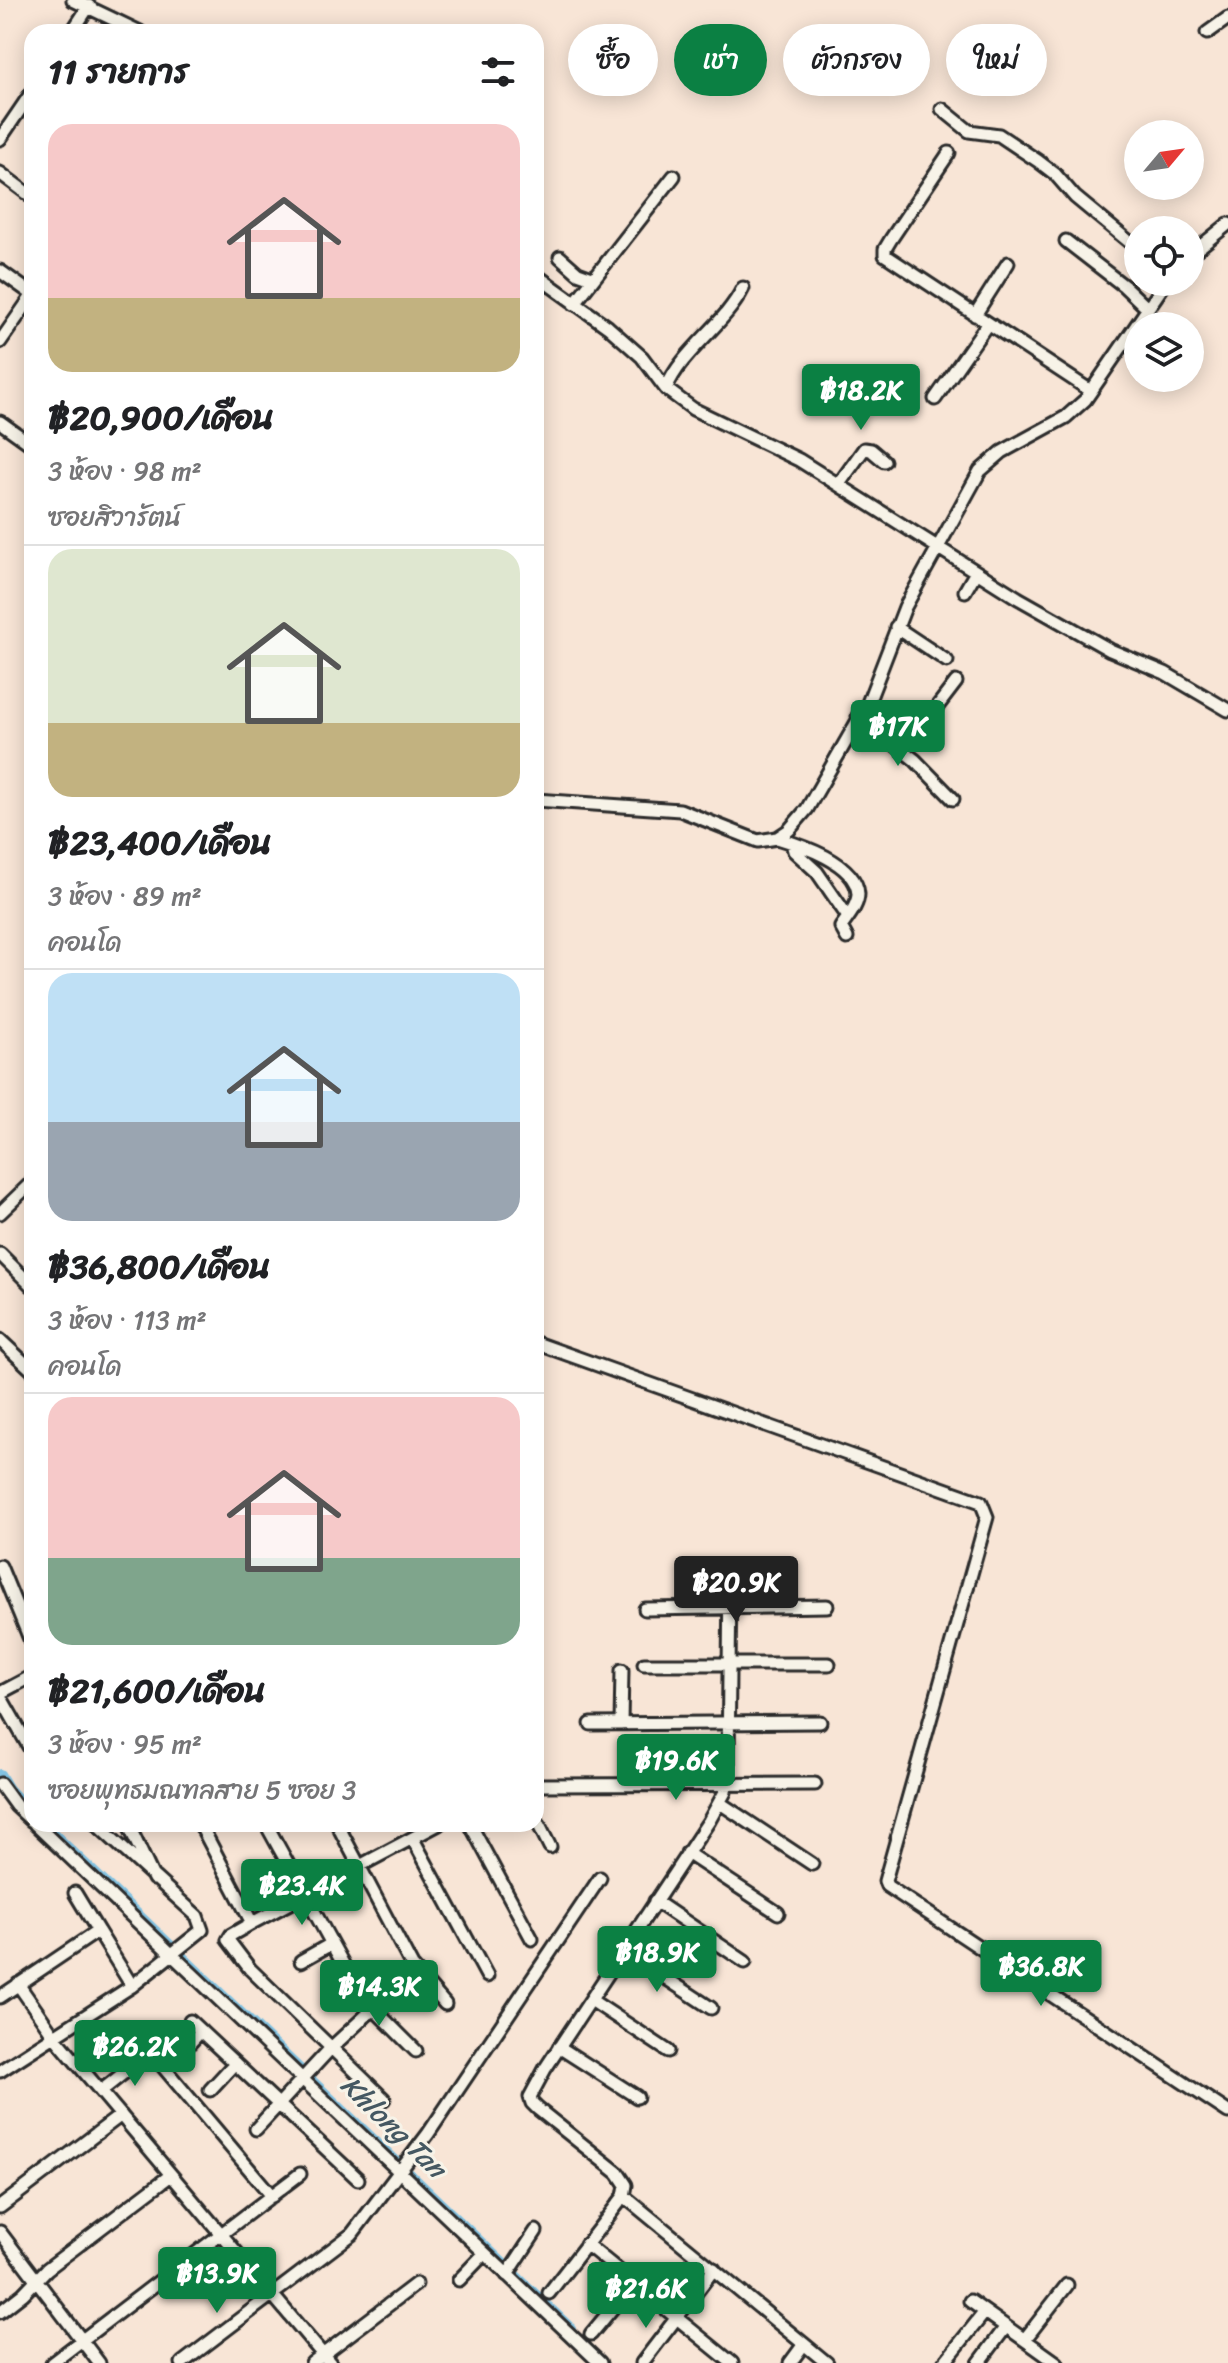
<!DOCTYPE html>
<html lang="th">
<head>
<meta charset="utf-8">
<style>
  :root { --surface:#fff; --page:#f6f6f6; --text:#202124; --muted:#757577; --line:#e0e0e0; --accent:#0b8043 }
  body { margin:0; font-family:Sriracha,"Playpen Sans Thai",sans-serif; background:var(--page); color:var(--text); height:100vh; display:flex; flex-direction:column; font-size:30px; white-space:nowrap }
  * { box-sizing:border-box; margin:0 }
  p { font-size:26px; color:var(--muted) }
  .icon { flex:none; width:44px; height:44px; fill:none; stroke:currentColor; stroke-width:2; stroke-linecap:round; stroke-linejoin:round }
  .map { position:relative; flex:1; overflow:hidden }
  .sheet { position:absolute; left:24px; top:24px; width:520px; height:1808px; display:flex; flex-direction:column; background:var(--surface); border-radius:24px; box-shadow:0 4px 20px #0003 }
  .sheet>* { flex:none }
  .banner { position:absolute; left:568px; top:24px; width:540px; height:72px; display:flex; gap:16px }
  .needle { width:52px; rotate:61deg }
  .tools { position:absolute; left:1124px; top:120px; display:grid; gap:16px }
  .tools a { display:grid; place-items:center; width:80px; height:80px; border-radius:50%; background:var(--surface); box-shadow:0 4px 20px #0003; font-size:40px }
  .price { position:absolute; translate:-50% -68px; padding:0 18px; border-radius:8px; background:var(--accent); color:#fff; font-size:26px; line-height:52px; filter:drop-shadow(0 2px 4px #0008) }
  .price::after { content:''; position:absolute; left:50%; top:48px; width:24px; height:18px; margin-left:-12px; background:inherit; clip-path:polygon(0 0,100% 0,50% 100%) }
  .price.selected { background:#222; color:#fff }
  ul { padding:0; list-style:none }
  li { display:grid; align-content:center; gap:16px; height:424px; padding:0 24px }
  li+li { border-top:2px solid var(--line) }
  li span { display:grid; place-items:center; height:248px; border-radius:24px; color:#555 }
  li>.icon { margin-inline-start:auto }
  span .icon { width:144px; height:144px; fill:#fffc; stroke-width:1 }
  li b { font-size:34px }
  h2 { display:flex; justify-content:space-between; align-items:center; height:96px; padding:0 24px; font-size:34px }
  .pill { padding:0 28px; border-radius:36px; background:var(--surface); box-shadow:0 4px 20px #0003; font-size:28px; line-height:72px }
  .pill.selected { background:var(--accent); color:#fff }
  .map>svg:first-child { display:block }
</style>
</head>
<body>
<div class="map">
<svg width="1228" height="2363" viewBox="0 0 1228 2363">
  <rect width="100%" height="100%" fill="#f8e5d6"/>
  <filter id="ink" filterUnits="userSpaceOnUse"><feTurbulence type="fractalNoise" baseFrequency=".0125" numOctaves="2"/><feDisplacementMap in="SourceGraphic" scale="16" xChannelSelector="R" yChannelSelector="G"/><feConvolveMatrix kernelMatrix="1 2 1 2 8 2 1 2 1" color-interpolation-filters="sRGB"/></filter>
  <g filter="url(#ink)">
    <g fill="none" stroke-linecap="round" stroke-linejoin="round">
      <!-- canal -->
      <path stroke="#82c2e2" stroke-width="10" d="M0,1774L9,1789L32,1813
        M44,1824L571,2328"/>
      <!-- minor casing -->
      <g stroke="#2b2b2b" stroke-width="17">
        <path id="minor" d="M73,0L140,32
          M72,32L89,6
          M1207,33L1228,18
          M942,109L969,131L999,135L1038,161L1055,174L1075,197L1138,249
          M0,139L32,92
          M949,153L891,239L885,249V255L1091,391
          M0,173L32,197
          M1066,241L1124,286L1148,309
          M1190,255L1228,224
          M560,257L578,273L592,278
          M0,271L32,294
          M536,275L608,327L642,357L666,389L693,409L799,460L1018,598L1110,650L1165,673L1228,710
          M574,304L674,176
          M975,315L1008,263
          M0,342L32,296
          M666,389C682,350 725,325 743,288
          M935,399L988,323
          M0,422L32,445
          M839,484L864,449L871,450L884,461
          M965,591L976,572
          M896,627L947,661
          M858,716L915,760L953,799
          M904,750L956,682
          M536,800L680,810L758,841L777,838L789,830L807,809L868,703L905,607L980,471L1002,452L1066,417L1085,400L1166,282
          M777,838C800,845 856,862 858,894C858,906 847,918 841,927L847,938
          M792,843L794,851L817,872L848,917
          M0,1213L32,1182
          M0,1254L32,1286
          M0,1340L32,1370
          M536,1343L981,1502L987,1517L885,1881L887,1886L1228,2112
          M0,1566L32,1644
          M645,1609L827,1606
          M644,1664H829
          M0,1693L32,1676
          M0,1696L32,1752
          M591,1724L820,1722
          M621,1724L622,1670
          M0,1784L16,1806L32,1821
          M536,1785L815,1784
          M720,1803L812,1864
          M536,1819L550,1847
          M35,1824L600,2363
          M128,1824L154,1879
          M200,1824L252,1923
          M266,1824L370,2013
          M337,1824L412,1966L445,2004
          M470,1824L532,1939
          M413,1839L487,1976
          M687,1853L778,1913
          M655,1901L745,1962
          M98,1931L132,1986
          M623,1950L711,2008
          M301,1961L331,1944
          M18,1984L54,2036L330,2363
          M0,1997L98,1931L75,1893
          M591,2000L668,2051
          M374,2009L416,2051
          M190,2021L358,2179
          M559,2047L637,2097
          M177,2057L201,2031
          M0,2071L132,1986L202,1930L197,1916L96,1824
          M210,2090L235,2063
          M101,2091L144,2057L149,2055L154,2056L272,2196
          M384,2099L250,1969L228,1940L231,1935L252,1923L439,1824
          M256,2129L331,2048L412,1973V1966
          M624,2196L827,2363
          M0,2207L121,2115
          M0,2232L99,2363
          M586,2244L732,2363
          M507,2275L536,2231
          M459,2280L484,2254
          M549,2293L624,2196L626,2185L618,2173L538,2109L532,2103L530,2097L545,2069L709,1821L725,1792L728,1767L730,1577
          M970,2301L1057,2363
          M0,2312L23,2294L47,2269L171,2175
          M591,2334L634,2282
          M1025,2339L1067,2285
          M52,2363L300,2174
          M182,2363L352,2234L428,2134L600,1878
          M312,2363L416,2284
          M642,2363L714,2269
          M790,2363L804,2344
          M944,2363L984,2313
          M979,2363L1005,2328"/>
      </g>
      <!-- minor -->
      <use href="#minor" stroke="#f7f3e8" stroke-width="11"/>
    </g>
  </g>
  <g text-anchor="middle" stroke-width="6" stroke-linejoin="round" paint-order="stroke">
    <!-- water labels -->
    <g font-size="28" font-style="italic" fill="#455862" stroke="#f7f3e8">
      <text transform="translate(394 2126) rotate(44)" y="10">Khlong Tan</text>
    </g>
  </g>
</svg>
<div class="tools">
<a><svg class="needle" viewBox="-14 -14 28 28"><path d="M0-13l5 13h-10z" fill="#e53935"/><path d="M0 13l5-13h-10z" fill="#757577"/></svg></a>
<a><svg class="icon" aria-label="locate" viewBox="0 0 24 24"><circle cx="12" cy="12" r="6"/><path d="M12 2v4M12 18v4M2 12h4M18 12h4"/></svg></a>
<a><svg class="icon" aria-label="layers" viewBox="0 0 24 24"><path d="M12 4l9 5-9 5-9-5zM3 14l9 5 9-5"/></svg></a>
</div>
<b class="price" style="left:861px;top:432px">฿18.2K</b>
<b class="price" style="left:898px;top:768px">฿17K</b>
<b class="price selected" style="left:736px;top:1624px">฿20.9K</b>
<b class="price" style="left:676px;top:1802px">฿19.6K</b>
<b class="price" style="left:302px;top:1927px">฿23.4K</b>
<b class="price" style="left:657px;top:1994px">฿18.9K</b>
<b class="price" style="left:1041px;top:2008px">฿36.8K</b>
<b class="price" style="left:379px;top:2028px">฿14.3K</b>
<b class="price" style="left:135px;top:2088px">฿26.2K</b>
<b class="price" style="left:217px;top:2315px">฿13.9K</b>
<b class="price" style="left:646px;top:2330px">฿21.6K</b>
<div class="banner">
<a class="pill">ซื้อ</a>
<a class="pill selected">เช่า</a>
<a class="pill">ตัวกรอง</a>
<a class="pill">ใหม่</a>
</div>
<section class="sheet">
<h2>11 รายการ<svg class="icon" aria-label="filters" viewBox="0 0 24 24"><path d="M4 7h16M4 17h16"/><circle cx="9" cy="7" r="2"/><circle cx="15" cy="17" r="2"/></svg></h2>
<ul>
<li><span style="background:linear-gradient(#f6c9c9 70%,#c2b280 0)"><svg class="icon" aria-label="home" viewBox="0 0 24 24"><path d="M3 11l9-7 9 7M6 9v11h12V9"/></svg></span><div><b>฿20,900/เดือน</b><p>3 ห้อง · 98 m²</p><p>ซอยสิวารัตน์</p></div></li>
<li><span style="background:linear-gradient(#dfe7d0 70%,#c2b280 0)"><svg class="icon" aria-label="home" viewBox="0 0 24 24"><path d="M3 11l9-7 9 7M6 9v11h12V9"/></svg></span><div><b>฿23,400/เดือน</b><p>3 ห้อง · 89 m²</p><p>คอนโด</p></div></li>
<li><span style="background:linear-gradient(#bfe0f5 60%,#9aa5b1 0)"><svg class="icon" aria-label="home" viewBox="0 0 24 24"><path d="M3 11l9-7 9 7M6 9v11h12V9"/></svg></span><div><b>฿36,800/เดือน</b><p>3 ห้อง · 113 m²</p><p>คอนโด</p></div></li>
<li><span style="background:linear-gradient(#f6c9c9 65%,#7fa58c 0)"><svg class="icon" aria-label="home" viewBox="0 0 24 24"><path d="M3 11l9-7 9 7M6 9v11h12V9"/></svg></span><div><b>฿21,600/เดือน</b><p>3 ห้อง · 95 m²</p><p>ซอยพุทธมณฑลสาย 5 ซอย 3</p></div></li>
</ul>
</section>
</div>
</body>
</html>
